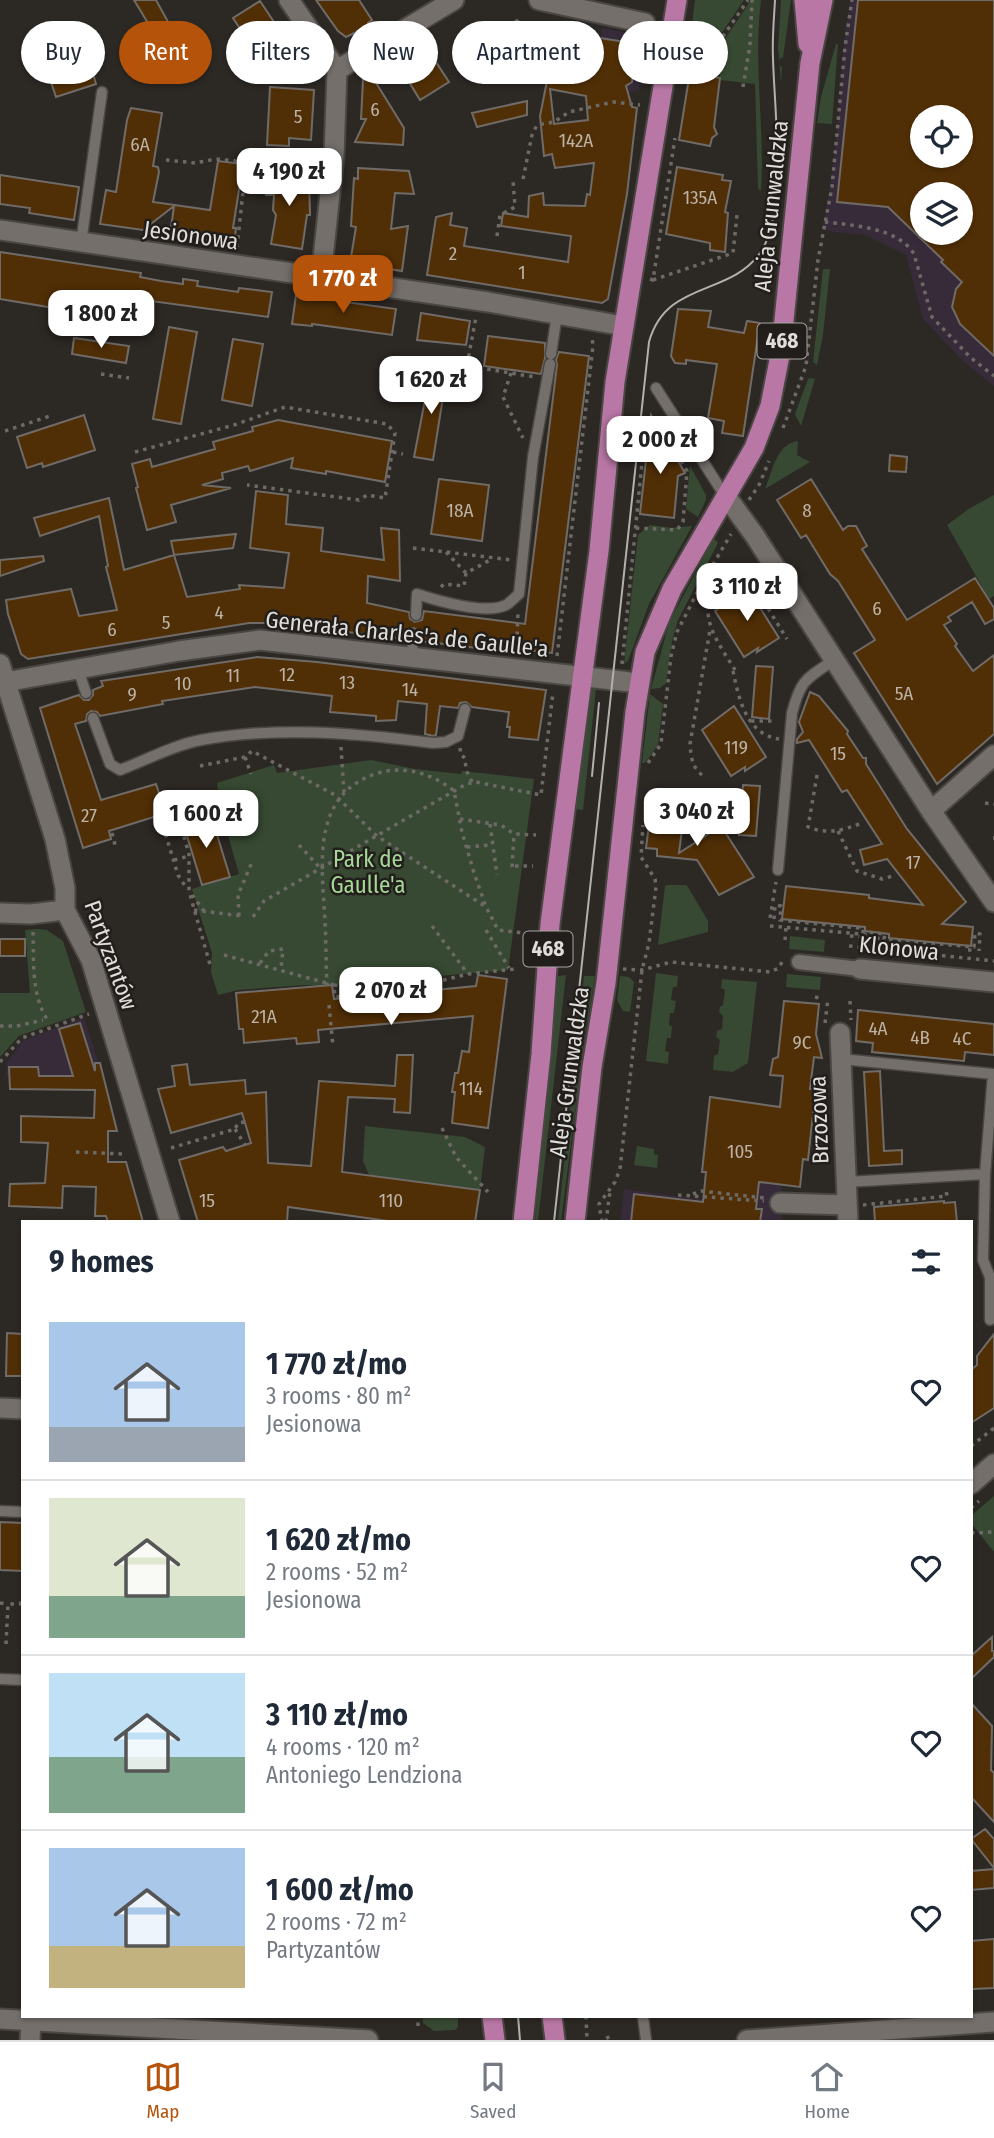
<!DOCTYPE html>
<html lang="en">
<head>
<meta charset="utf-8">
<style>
  :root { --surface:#fff; --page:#f2f2f3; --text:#1f2937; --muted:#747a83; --line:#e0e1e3; --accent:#b45309 }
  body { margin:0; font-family:"Fira Sans Condensed",sans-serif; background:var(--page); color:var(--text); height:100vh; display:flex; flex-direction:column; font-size:26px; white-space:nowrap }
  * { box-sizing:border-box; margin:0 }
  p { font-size:23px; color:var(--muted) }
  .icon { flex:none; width:38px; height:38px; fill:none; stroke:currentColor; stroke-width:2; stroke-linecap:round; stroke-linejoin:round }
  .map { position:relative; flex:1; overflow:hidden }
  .sheet { position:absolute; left:21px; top:1220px; width:952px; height:798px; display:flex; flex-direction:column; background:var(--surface); border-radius:0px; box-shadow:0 2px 5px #0004 }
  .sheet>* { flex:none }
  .hud { position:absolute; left:21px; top:21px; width:952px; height:63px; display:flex; gap:14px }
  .fabs { position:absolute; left:910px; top:105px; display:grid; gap:14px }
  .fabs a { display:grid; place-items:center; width:63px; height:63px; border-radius:50%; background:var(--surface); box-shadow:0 2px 5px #0004; font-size:35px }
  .price { position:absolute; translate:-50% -60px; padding:0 16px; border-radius:14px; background:#fff; color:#222; font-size:23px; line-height:46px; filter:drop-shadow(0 2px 4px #0008) }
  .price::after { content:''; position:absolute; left:50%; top:42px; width:21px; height:16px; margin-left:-10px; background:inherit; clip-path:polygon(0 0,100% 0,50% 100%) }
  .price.selected { background:var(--accent); color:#fff }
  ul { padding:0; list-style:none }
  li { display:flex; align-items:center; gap:21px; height:175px; padding:0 28px }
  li+li { border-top:2px solid var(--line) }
  li span { display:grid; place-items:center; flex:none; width:196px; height:140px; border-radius:0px; color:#555 }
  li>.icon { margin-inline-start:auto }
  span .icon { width:84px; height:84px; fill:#fffc; stroke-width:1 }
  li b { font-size:30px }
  h2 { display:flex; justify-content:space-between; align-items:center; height:84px; padding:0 28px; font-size:30px }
  .tag { padding:0 24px; border-radius:32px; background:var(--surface); box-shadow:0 2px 5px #0004; font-size:24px; line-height:63px }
  .tag.selected { background:var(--accent); color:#fff }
  .tabs { display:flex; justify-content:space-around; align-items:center; height:98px; border-top:2px solid var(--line); background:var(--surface); font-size:19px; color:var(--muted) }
  .tabs a { display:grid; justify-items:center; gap:4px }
  .tabs .selected { color:var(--accent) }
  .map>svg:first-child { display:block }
</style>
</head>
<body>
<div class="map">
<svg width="994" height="2040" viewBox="0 0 994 2040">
  <rect width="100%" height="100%" fill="#2c2824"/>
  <!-- commercial -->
  <path fill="#372b3a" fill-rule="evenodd" d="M850,0H994V386L964,362L923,319L906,255L865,235L833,232L822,228L828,201L836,141L845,34ZM922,117H961V156H922ZM922,194H961V233H922Z
    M602,28L645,36L639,90L587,103Z
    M84,1018L103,1076H6L7,1062L24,1040Z
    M760,1179L773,1180L772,1184L782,1185V1221L620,1222L624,1189L757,1207Z"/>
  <!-- green -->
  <path fill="#374932" d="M695,0H744L715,43L695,59L688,57V54Z
    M751,0H761C753,64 765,127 761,191L758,189L755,84L720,80V75L697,66L721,45Z
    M781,0H791L783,58H780L779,65L782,67L781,83L778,48Z
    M836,44H838L832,124L817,123L821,97Z
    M823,269H830L823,335L817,365L813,362Z
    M811,378L815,379L801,426L795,414L808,379Z
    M798,441L797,455L810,462L765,489C772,472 777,443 798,441Z
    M690,466L706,495V500L698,517L686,509Z
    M994,495V596L989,599L947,525L970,508Z
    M650,525L672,528L692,526L649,604L628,661L624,664L638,535Z
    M714,538L718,543L678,620L672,641L666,683L660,688L651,689L669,623Z
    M592,689H596L583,810L576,809L589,692Z
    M650,694L663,704L658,745L645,763H642Z
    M371,760L415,769L461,774L462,771L534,779L508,970L322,986L304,985L238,990L218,995L211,972L212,953L192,889L239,874L221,811L217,783L274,765L277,773Z
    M667,885H686L688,887L708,921V932L658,945L665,886Z
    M37,929L47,930L63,941L86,1012L19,1036L0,1057V993H30L25,930Z
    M790,936L825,940L824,952L789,949Z
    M656,973L678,976L677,987H673L671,1000L676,1001L674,1013H670L669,1025L672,1026L671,1038H667L665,1051L669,1052L668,1064L646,1061Z
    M787,974L821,977L820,990L786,987Z
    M566,975L538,1221H535L558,976Z
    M584,976H595L584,1043L561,1221H558Z
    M620,976L629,977L634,982L630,1012L623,1011L617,1000Z
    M722,979L757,982L748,1063L733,1072L713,1070L714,1056L718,1054L720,1040L716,1037L717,1031L722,1029L723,1016L719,1012L720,1007L723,1005L725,990L721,988Z
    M365,1126L465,1137L485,1147L480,1190L369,1175L363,1161Z
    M637,1146L654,1149V1154L658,1155L657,1168L634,1165Z
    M994,1496V1552L971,1523V1516Z
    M423,2016H458V2027L455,2030L434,2031L423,2023Z"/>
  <!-- building -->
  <path fill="#512f06" stroke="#706b67" stroke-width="2" fill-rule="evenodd" d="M134,0H156L173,31L157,38Z
    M316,0H359L372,20L368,23L369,26L346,37L338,31Z
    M858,0H994V356L960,324L952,307L956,289L962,282L941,262L943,260L888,207L837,202ZM922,117H961V156H922ZM922,194H961V233H922Z
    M260,1L292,49L265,67L233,18Z
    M517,20L524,25L526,68L524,73L472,76L469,28L476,23L483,26L510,25Z
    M576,30L591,32V36L600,38L619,41L635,51L632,82L626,86L632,107L637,108L627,194L608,299L602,303L427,275L436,217L452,213L450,225L467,228L464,246L568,262L571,236L501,226L503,213L528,217L529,196L543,193L544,205L585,206L587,194L590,195L594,163L555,168L552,154L544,156L540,116L557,31L575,33ZM550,89L586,96L588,120L554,124Z
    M422,46L431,61L434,59L449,82L420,100L397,62Z
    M92,70L96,84L56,97L51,82Z
    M696,73L720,78L714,127L717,134L712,138L710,146L679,140L689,78Z
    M373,78L404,128L403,145L355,142L366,119H361L363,80Z
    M270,87L314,90L311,140L289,138V146L267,145Z
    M527,101V115L477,127L472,113Z
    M131,108L162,113L153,166L158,167L159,172L153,202L210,210L218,161L243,164L233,228H236L234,244L170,235L174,206L143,230L100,224L106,190L116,192L127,120Z
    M677,167L723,175L722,180L731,181L725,212L728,213L725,252L710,250V243L666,234Z
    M358,168L409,171L414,194L395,193L391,229L408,226L402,271L350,263L356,227L351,226L354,178L358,179Z
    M266,173L309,176L310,215H307L302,249L271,244L276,215L273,210L274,195H266L262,179H266Z
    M0,175L79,187L74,220L29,213L30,208L0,204Z
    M0,252L141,273L140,277L161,281L183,284V279L198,281L197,286L238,292L239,288L272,292L268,317L137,299L135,312L62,301L60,309L0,299Z
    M296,295L396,309L392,335L312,324V326L292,324Z
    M678,309L711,311L708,327L744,333L747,321L760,323L743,436L722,433L724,421L708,418L717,364L686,360V364L675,363L671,356Z
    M421,313L470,321L466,345L417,340Z
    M169,327L197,332L181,424L153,419Z
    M488,336L545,343V358L541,374L484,366Z
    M74,338L129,346L126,363L72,354Z
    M233,339L263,344L252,406L222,400Z
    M559,352L589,356L552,653L510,648V652L420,641V632L414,628L407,630L405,639L272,623H249L28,659L21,654L8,614L6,600L71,589L79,616L117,610L106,567L108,566L99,516L40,536L34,518L109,498L124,570L174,555L187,597L240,589L239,585L284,588L289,553L250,548L256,491L288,495L286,524L323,528L321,551L384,560L381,528L399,530L400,581L368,576L367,603L409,612L410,619L415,622L422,620L424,611L525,624L557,365L556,360Z
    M431,369L447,372L433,460L414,457Z
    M84,415L95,450L43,467L42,463L27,468L17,437Z
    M651,415L685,473L678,476L674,518L640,514Z
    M278,420L392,441L385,482L326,471V474L291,468L293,458L250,471L248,466L222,473L223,479L202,485L231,488L171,505L176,522L147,530L136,488L138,487L132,464L150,459L152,467L215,449L213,442L253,431L252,427Z
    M890,455L907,457L906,472L889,471Z
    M439,479L489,485L482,541L431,534Z
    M811,479L843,530L848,526H856L867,546L862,549L907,620L975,578L994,608V619L985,624L972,602L948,617L951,621L944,625L957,644L955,646L973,671L994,655V734L937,784L854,653L875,640L838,581L830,574L806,535L801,538L777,500Z
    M236,534L233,548L174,555L171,541Z
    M43,556L44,561L0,576V560Z
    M747,587L779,638L757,652L758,648L744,657L715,611Z
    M257,657L317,662L546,690L538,740L509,737L510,727H507L509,712L472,707L466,702L460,703L458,708L440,706L436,735L433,736L425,734L427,704L398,701L396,720L376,721V716L330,712L332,696L255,687L162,701L163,704L100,716L97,712L91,711L87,714L86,721L75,724L101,800L156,784L162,802L157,816L109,831L111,839L83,848L40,708L79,695L84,700H89L93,695V690L103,686L101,681Z
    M756,666L773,667L769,719L752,717Z
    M810,692L819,696L848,731L847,734L863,758H866V764L907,829L966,902L942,924L973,927L971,946L889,938V934L865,931V927L782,919L786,886L869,895V898L923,905L887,859L864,865L860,850L882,844L847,790L842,792L809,740L797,743V739L803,732L799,722Z
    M734,706L766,757L745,771V767L731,776L702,730Z
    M743,785L760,786L756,836L739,835Z
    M652,802L685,806L679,853L721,826L754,877L719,895L697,860L657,856V849L646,848Z
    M211,815L230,877L202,885L183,823Z
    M0,939H25V956H0Z
    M478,975L507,979L488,1128L452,1123L455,1092H452L455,1073H458L462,1051L469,1052L473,1016L318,1030L319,1042L297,1044L296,1038L244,1043L243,1029H239L236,993L332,985L334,999L362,997L476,986Z
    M784,1001L819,1004L816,1034L822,1058L814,1057L810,1089H816L811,1132L808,1160L803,1159L800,1187L759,1182L756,1209H762L760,1222H631L634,1194L703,1202L706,1172H702L710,1097L780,1107L783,1076L770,1075L773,1059L778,1057Z
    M858,1010L994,1024V1055L965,1052L964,1061L872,1052L873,1043L856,1041Z
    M80,1023L95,1071V1063H100L117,1131H108V1162H126L143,1222H108L106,1216H95L96,1187L63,1186L62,1208L9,1206L10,1184L45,1183L48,1143L21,1142V1116L94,1118L95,1090L10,1089L9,1067H38L39,1076H73L59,1029Z
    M397,1055H413L410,1113L394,1112L395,1099L348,1097L342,1172L480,1190L475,1222H395L288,1207L287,1222H198L179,1160L223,1147L226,1151L251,1143L242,1113L171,1133L158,1089L175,1086L172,1066L187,1064L190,1085L245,1080L246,1094L266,1092L268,1163L311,1166L319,1081L395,1086Z
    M880,1071L884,1151L902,1150V1164L869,1166L864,1072Z
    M944,1201V1203L955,1202L957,1222H875L874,1207Z
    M7,1333L23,1334V1376H6Z
    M994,1334V1408L971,1423V1370L977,1365V1356Z
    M0,1522L23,1523V1571L0,1570Z
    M992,1637V1651H994V1657L971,1679V1656Z
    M971,1703L992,1726L991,1770L994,1773V1822L971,1797Z
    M985,1829L994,1839V1868L971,1839Z
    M994,1869V1888L971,1890V1871Z
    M994,1939V1988L973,1989L971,1988V1941Z"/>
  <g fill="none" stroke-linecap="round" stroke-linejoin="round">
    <!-- service casing -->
    <g stroke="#494643" stroke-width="13">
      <path id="service" d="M81,243L102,92
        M551,354L557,314
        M656,388L725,496
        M416,615L417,594C438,601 486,615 506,605C510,603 515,597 519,594L533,457L550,364
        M412,657L413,635
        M78,669L86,693
        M93,718L110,764L120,770C146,760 174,745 201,740C278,726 355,733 433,743L446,742L458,736L465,709
        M778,870L792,713C801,679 806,679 834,660
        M841,1059L993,1074L985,1174L983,1260L990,1277V1320
        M846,1182L985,1174
        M0,1511L23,1512
        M0,1679L23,1680
        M643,2017L646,2040"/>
    </g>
    <!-- pedestrian casing -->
    <g stroke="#494643" stroke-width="18">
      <path id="pedestrian" d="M799,962L860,969"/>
    </g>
    <!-- minor casing -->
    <g stroke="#494643" stroke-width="23">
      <path id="minor" d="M289,0L337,70L334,156L321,277
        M539,0L645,23
        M337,70L454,0
        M0,230L488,302L624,326
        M726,496L755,536L931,811L994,902
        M5,682L179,651L260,640L639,683
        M931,811L994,755
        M0,913L31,914L65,910
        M860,969L994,982
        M840,1033L848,1222
        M780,1203L847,1205
        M0,1408L23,1409
        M971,1484L994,1464
        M30,2040L31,2021
        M747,2040L994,2022"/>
    </g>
    <!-- tertiary casing -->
    <g stroke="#494643" stroke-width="23">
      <path id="tertiary" d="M0,664L55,839L65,888V910L91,960L170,1222
        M0,2019L368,2040"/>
    </g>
    <!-- primary casing -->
    <g stroke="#494643" stroke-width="23">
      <path id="primary" d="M804,0L808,44
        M523,1222L541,1054L550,924L599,551L615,382L677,0
        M575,1222L592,1067L606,983L635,712L645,652L672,589L754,448L770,406L781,350L810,63L823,0
        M492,2016L495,2040
        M552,2016L555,2040"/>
    </g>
    <!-- path -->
    <path stroke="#6d6a66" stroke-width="3.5" stroke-dasharray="3.5 5" stroke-linecap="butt" d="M686,60V63L693,64L715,48L748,0
      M743,87L750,45L752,0
      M166,160L195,163L216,159L244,162L247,151
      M523,179L532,135L537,125L554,122L569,112L613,102L640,105
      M825,222C852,225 899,228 914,254L932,317L971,358L994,376
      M497,236L500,215L515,207L513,180
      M237,247L245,173L244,162
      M650,279L653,280L675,138
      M653,280L733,253L737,215
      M462,365L535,377
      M467,365L476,317
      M511,373L503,397L523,438
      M101,374L129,378
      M783,428L806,366L818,260L832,187L845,47L852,0
      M5,431L50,416
      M135,452L234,425L285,407L387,424L395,433L385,498L367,495L359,500L247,485
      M393,452L403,454
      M749,500L759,485L769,461
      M413,548L512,560
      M446,552L466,573
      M701,586L712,601
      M441,587L444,584L464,586L466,573L492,559
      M517,635L518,613
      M557,656L593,346L592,337
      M622,664L646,422L655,416L687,471L683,522L677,530L635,528
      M735,670C722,648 692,612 719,588C724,583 732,580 738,576L746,577L751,581L787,639
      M733,671C739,699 746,734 779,739
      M751,721H772
      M341,747L344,792
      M460,748L461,755L465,758L466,770L472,782
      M245,757L251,774
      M648,763L661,744L671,656L677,632L701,585L731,534
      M200,766L245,757L252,751L335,795L377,836L486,907
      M702,775C692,767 691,757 690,744L710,630
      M817,775L808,827C828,835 843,830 862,823
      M985,803L994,804
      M177,812L189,854V891L211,968
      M460,819L501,825L514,834L536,835
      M490,824L497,875
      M163,826L178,875L187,889
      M838,831L857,871L882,879L893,876
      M112,833L116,849
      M165,833L180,823
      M993,838H994
      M299,845L321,869
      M467,847L491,845
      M174,860L189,856
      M515,866H533
      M512,867L514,834
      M192,895L204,911
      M194,910L242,916
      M239,916L238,895L252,862
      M253,917L264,901L466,784L476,782L541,795L553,692
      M770,918L776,882
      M774,919L775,905L781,906L780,920L859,928V931L885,934L884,939L974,947L975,933L980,934L979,951
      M432,926L468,974
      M770,926L871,935
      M486,930L509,968
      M33,932C34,961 31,994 47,1019
      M850,936L876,938
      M785,940L786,927
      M849,946L994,961
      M968,950H975
      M224,955L334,985L335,997L436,987L440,981L468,974L515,969
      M260,963L269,951L283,949L281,969
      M623,969L642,970L671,962L770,972L779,968L783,960
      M334,985L348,987L440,981
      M327,986C326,964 326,943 325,921C322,865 310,794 378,773C405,765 433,774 454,791L462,832L474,873L486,907L498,930L524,933
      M815,997L820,998
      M850,1001L851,1020
      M329,1005L333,1047
      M825,1023L828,998
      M0,1026H17L43,1020
      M0,1062L22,1038L89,1014
      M442,1128L456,1157L488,1192
      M235,1129L245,1145
      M823,1137L824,1115
      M171,1148L235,1129L238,1123L245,1122
      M76,1152L123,1154
      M693,1194L701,1191L765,1198
      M678,1195L764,1201
      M863,1205L947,1196L946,1190
      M602,1222L599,1204L615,1182L620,1169L642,970L649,943L656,887L655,879L641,857L643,825
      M606,1222L610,1191
      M971,1446L994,1428
      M971,1508L979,1501
      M971,1533L994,1532
      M0,1603L8,1604
      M6,1644L8,1604H20L23,1596
      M586,2016L587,2040
      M418,2026V2016
      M607,2036L609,2040"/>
    <!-- service -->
    <use href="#service" stroke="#746f6b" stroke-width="10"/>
    <!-- pedestrian -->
    <use href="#pedestrian" stroke="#746f6b" stroke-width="14"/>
    <!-- minor -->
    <use href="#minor" stroke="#746f6b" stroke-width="19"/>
    <!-- tertiary -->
    <use href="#tertiary" stroke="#746f6b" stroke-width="19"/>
    <!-- primary -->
    <use href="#primary" stroke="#b977a5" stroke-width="19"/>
    <!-- tram -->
    <path stroke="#b3b1ad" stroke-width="2" d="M592,776L599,703
      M554,1222L649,342C666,280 729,297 760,253C788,214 774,106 773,58C772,39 774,19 775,0
      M518,2016L520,2040"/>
    <!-- path-bridge -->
    <path stroke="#6d6a66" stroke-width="3.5" stroke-dasharray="3.5 5" stroke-linecap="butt" d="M876,938L884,939"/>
  </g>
  <g text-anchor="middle" stroke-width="5" stroke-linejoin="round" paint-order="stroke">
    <!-- number labels -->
    <g font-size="19" fill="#bcb2a6">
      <text x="375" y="116">6</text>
      <text x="298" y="123">5</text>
      <text x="576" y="147">142A</text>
      <text x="140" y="151">6A</text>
      <text x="700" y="204">135A</text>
      <text x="453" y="260">2</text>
      <text x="522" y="279">1</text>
      <text x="460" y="517">18A</text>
      <text x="807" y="517">8</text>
      <text x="877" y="615">6</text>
      <text x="219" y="619">4</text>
      <text x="166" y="629">5</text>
      <text x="112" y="636">6</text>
      <text x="287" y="681">12</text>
      <text x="233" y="682">11</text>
      <text x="347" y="689">13</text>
      <text x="183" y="690">10</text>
      <text x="410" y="696">14</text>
      <text x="904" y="700">5A</text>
      <text x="132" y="701">9</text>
      <text x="736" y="754">119</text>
      <text x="838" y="760">15</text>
      <text x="89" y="822">27</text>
      <text x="913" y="869">17</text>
      <text x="264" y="1023">21A</text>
      <text x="878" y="1035">4A</text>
      <text x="920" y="1044">4B</text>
      <text x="962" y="1045">4C</text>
      <text x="802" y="1049">9C</text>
      <text x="471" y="1095">114</text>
      <text x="740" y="1158">105</text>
      <text x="207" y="1207">15</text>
      <text x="391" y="1207">110</text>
    </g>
    <!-- shield labels -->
    <g fill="#221e1b" stroke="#a7a4a1" stroke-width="2">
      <rect x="757.5" y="323.5" width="49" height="35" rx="5"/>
      <rect x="523.5" y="931.5" width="49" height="35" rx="5"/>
    </g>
    <g font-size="21" font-weight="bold" fill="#e0dedb">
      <text x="782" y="348">468</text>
      <text x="548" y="956">468</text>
    </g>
    <!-- street labels -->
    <g font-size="23" fill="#e0dedb" stroke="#221e1b">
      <text transform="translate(771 206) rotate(-84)" y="8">Aleja Grunwaldzka</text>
      <text transform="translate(191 235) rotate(8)" y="8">Jesionowa</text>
      <text transform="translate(407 634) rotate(6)" y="8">Generała Charles'a de Gaulle'a</text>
      <text transform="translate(899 948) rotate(6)" y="8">Klonowa</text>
      <text transform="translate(111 955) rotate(70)" y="8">Partyzantów</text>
      <text transform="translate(569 1072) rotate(-82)" y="8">Aleja Grunwaldzka</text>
      <text transform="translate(819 1120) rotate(-92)" y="8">Brzozowa</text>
    </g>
    <!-- park labels -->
    <g font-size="23" fill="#a5d797" stroke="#221e1b">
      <text x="368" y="867">Park de<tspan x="368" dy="26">Gaulle'a</tspan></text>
    </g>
  </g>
</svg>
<div class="fabs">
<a><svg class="icon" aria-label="locate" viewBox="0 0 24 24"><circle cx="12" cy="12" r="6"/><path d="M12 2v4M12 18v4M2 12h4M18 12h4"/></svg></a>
<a><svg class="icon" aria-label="layers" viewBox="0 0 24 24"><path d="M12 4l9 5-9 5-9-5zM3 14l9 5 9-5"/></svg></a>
</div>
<b class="price" style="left:289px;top:208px">4 190 zł</b>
<b class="price selected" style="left:343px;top:315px">1 770 zł</b>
<b class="price" style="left:101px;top:350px">1 800 zł</b>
<b class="price" style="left:431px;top:416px">1 620 zł</b>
<b class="price" style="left:660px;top:476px">2 000 zł</b>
<b class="price" style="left:747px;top:623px">3 110 zł</b>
<b class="price" style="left:697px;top:848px">3 040 zł</b>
<b class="price" style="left:206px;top:850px">1 600 zł</b>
<b class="price" style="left:391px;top:1027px">2 070 zł</b>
<div class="hud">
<a class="tag">Buy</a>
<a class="tag selected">Rent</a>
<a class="tag">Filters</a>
<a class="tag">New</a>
<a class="tag">Apartment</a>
<a class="tag">House</a>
</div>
<section class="sheet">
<h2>9 homes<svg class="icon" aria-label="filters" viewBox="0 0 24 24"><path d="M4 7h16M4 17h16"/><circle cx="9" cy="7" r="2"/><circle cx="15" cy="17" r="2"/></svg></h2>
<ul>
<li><span style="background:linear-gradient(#a9c7e8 75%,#9aa5b1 0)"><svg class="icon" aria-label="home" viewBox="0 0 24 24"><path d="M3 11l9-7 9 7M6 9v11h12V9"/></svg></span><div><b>1 770 zł/mo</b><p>3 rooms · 80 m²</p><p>Jesionowa</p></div><svg class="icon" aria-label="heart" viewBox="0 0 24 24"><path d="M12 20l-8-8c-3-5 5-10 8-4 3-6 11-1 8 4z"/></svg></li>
<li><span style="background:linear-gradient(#dfe7d0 70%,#7fa58c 0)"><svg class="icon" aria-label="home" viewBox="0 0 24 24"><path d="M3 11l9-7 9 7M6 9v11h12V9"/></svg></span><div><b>1 620 zł/mo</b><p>2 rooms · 52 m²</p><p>Jesionowa</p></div><svg class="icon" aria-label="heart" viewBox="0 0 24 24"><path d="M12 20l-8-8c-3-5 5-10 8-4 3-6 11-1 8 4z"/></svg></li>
<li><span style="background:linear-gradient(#bfe0f5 60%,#7fa58c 0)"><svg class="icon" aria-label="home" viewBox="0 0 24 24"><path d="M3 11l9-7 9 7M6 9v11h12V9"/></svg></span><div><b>3 110 zł/mo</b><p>4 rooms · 120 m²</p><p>Antoniego Lendziona</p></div><svg class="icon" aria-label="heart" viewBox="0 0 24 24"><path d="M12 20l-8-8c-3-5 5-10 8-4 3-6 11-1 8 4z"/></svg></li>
<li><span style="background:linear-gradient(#a9c7e8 70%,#c2b280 0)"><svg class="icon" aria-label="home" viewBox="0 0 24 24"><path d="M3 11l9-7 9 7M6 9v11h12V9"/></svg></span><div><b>1 600 zł/mo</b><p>2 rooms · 72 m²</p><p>Partyzantów</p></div><svg class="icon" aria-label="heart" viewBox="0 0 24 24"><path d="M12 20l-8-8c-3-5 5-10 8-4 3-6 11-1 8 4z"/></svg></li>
</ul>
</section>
</div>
<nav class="tabs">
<a class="selected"><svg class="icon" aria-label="map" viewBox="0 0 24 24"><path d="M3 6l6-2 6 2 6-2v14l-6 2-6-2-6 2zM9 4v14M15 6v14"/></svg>Map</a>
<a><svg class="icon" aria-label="saved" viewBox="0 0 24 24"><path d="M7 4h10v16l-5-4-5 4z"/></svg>Saved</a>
<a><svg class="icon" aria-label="home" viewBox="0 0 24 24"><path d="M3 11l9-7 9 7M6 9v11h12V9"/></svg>Home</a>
</nav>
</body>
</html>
